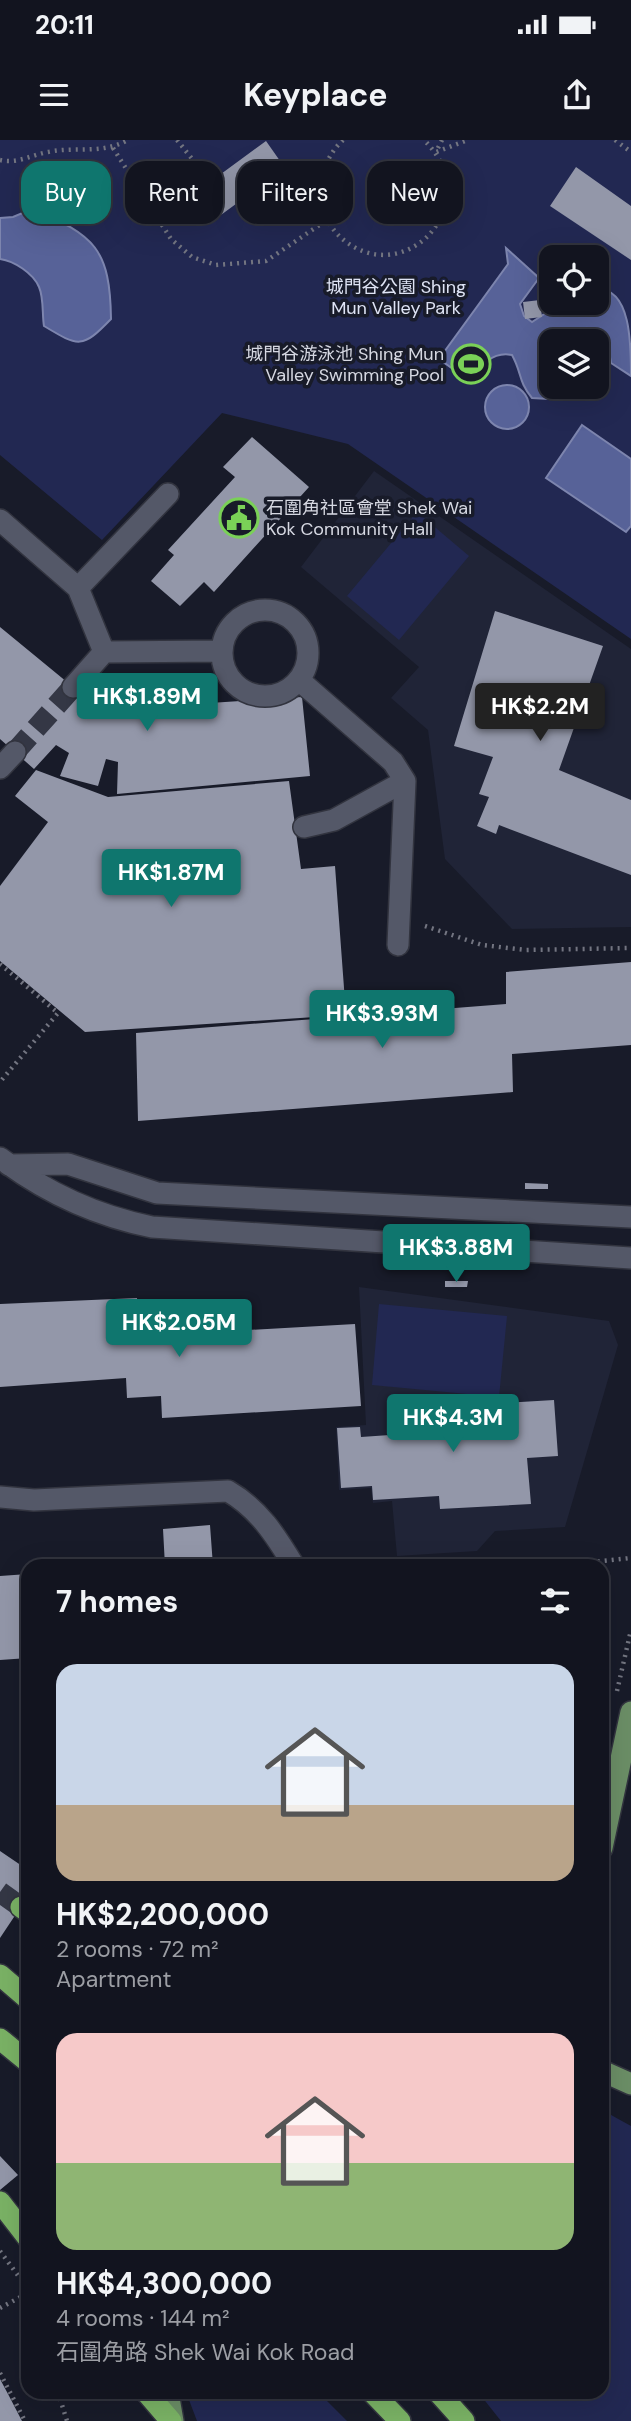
<!DOCTYPE html>
<html lang="en">
<head>
<meta charset="utf-8">
<style>
  :root { --surface:#12141f; --page:#1b1d28; --text:#f1f3f6; --muted:#9c9ea4; --line:#31333d; --accent:#0f766e }
  body { margin:0; font-family:"DM Sans","Noto Sans TC",sans-serif; background:var(--page); color:var(--text); height:100vh; display:flex; flex-direction:column; font-size:26px; white-space:nowrap }
  * { box-sizing:border-box; margin:0 }
  p { font-size:23px; color:var(--muted) }
  .icon { flex:none; width:38px; height:38px; fill:none; stroke:currentColor; stroke-width:2; stroke-linecap:round; stroke-linejoin:round }
  .map { position:relative; flex:1; overflow:hidden }
  .drawer { position:absolute; left:21px; top:1419px; width:588px; height:840px; display:flex; flex-direction:column; background:var(--surface); border-radius:21px; box-shadow:0 7px 28px #0002,0 0 0 2px var(--line) }
  .drawer>* { flex:none }
  .guide { position:absolute; left:21px; top:21px; width:590px; height:63px; display:flex; gap:14px }
  .controls { position:absolute; left:539px; top:105px; display:grid; gap:14px }
  .controls a { display:grid; place-items:center; width:70px; height:70px; border-radius:14px; background:var(--surface); box-shadow:0 7px 28px #0002,0 0 0 2px var(--line); font-size:35px }
  .price { position:absolute; translate:-50% -60px; padding:0 16px; border-radius:7px; background:var(--accent); color:#fff; font-size:23px; line-height:46px; filter:drop-shadow(0 2px 4px #0008) }
  .price::after { content:''; position:absolute; left:50%; top:42px; width:21px; height:16px; margin-left:-10px; background:inherit; clip-path:polygon(0 0,100% 0,50% 100%) }
  .price.current { background:#222; color:#fff }
  ul { padding:0; list-style:none }
  li { display:grid; align-content:center; gap:14px; height:371px; padding:0 35px }
  li span { display:grid; place-items:center; height:217px; border-radius:21px; color:#555 }
  li>.icon { margin-inline-start:auto }
  span .icon { width:126px; height:126px; fill:#fffc; stroke-width:1 }
  li b { font-size:30px }
  h2 { display:flex; justify-content:space-between; align-items:center; height:84px; padding:0 35px; font-size:30px }
  .tag { padding:0 24px; border-radius:21px; background:var(--surface); box-shadow:0 7px 28px #0002,0 0 0 2px var(--line); font-size:24px; line-height:63px }
  .tag.current { background:var(--accent); color:#fff }
  .status { display:flex; justify-content:space-between; align-items:center; height:49px; padding:0 35px; background:var(--surface); direction:ltr }
  .status svg { height:19px; fill:currentColor }
  header { display:flex; justify-content:space-between; align-items:center; height:91px; padding:0 35px; background:var(--surface); font-size:32px; font-weight:700 }
  .map>svg:first-child { display:block }
</style>
</head>
<body>
<div class="status"><b>20:11</b><svg viewBox="0 0 49 12"><path d="M0 12V9h3v3zM5 12V6h3v6zM10 12V3h3v9zM15 12V0h3v12zM26 1h20v11H26zM47 4h2v5h-2z"/></svg></div>
<header><svg class="icon" aria-label="menu" viewBox="0 0 24 24"><path d="M4 6h16M4 12h16M4 18h16"/></svg>Keyplace<svg class="icon" aria-label="share" viewBox="0 0 24 24"><path d="M12 15V3M7 8l5-5 5 5M5 13v7h14v-7"/></svg></header>
<div class="map">
<svg width="631" height="2281" viewBox="0 0 631 2281">
  <rect width="100%" height="100%" fill="#181b29"/>
  <!-- built -->
  <path fill="#202437" d="M374,331L631,509V787L512,789L445,719L428,590L391,558L419,527L301,427Z
    M359,1147L609,1181L618,1205L565,1387L495,1391L477,1411L397,1416L392,1361L373,1363L371,1348L339,1350L336,1287L366,1285Z"/>
  <!-- green -->
  <path fill="#222852" fill-rule="evenodd" d="M0,0H631V499L348,304L222,273L102,400L0,315ZM551,117H597V163H551ZM551,201H597V247H551Z
    M417,372L469,416L399,500L347,456Z
    M379,1164L507,1176L499,1257L372,1245Z
    M602,1970L631,1986V2281H501L478,2252H602Z
    M186,2252H318L347,2281H197Z"/>
  <!-- water -->
  <path fill="#576298" stroke="#7d85ae" stroke-width="2" d="M32,69C95,95 110,109 111,179C82,209 79,207 44,186C42,175 44,158 39,147C33,133 14,121 0,119V78L13,77Z
    M506,108L539,138L520,164L524,176L532,182L561,163H597V149C631,148 631,204 631,236L611,223C608,202 607,197 587,188L567,201H551V247H564L549,259L532,258C518,241 522,233 512,215C492,211 481,226 470,241L439,219L508,124Z
    M485 267a22 22 0 1 1 44 0a22 22 0 1 1-44 0Z
    M582,285L631,319V386L626,392L546,338Z"/>
  <!-- building -->
  <path fill="#9397a9" d="M266,1L285,28L210,83L191,56Z
    M576,27L631,66V120L550,66Z
    M540,160L542,177L525,179L523,162Z
    M252,297L309,347L214,452L204,442L180,466L151,441L174,415L168,410L235,337L223,327Z
    M495,471L603,506L559,630L631,660V735L499,685L496,694L477,686L489,657L479,654L493,617L454,606Z
    M0,487L101,570L302,557L310,636L117,654L118,622L106,619L98,646L60,636L69,613L56,605L34,629L0,599Z
    M36,630L108,657L289,641L301,729L335,726L346,875L85,892L0,821V746L48,682L15,656Z
    M631,822V905L512,914L513,952L138,981L136,893L506,864V832Z
    M525,1043L548,1044V1049H525Z
    M445,1141H468L467,1147H445Z
    M137,1158L138,1174L159,1173L161,1195L355,1184L361,1266L162,1278L161,1256L127,1258L126,1238L0,1247V1164Z
    M554,1260L558,1316L527,1318L531,1364L440,1369L439,1356L373,1360L372,1346L341,1348L337,1288L360,1287L361,1297L404,1294L402,1269Z
    M210,1385L213,1426H165L163,1389Z
    M28,1434V1518L0,1520V1436Z
    M0,1711L28,1730V1756L0,1798Z
    M0,2016L18,2035L0,2050Z
    M0,2239L8,2254L22,2281H0Z"/>
  <g fill="none" stroke-linecap="round" stroke-linejoin="round">
    <!-- minor-tunnel -->
    <path stroke="#343745" stroke-width="21" stroke-dasharray="21 10" stroke-linecap="butt" d="M15,612L73,547"/>
    <!-- highway-tunnel -->
    <path stroke="#343745" stroke-width="21" stroke-dasharray="21 10" stroke-linecap="butt" d="M0,1752L21,1767"/>
    <!-- minor casing -->
    <g stroke="#32343f" stroke-width="24">
      <path id="minor" d="M0,380L78,448L104,512
        M78,448L168,354
        M222 513a43 43 0 1 1 86 0a43 43 0 1 1-86 0Z
        M299,540L393,622L405,641L398,805
        M73,547L104,512L221,511
        M0,628L15,612
        M304,687L334,680L405,641
        M0,1018C45,1052 97,1076 152,1087L631,1118
        M9,1025L68,1024L157,1053L631,1077
        M0,1357L34,1360L228,1351C259,1369 276,1396 294,1426"/>
    </g>
    <!-- major casing -->
    <g stroke="#32343f" stroke-width="24">
      <path id="major" d="M602,1708L631,1572
        M602,1931L631,1944
        M168,2252L173,2281"/>
    </g>
    <!-- highway casing -->
    <g stroke="#32343f" stroke-width="24">
      <path id="highway" d="M21,1767L28,1772
        M0,1835L28,1859
        M0,1899L28,1922
        M0,2062L28,2098
        M146,2252L171,2281
        M372,2252L400,2281
        M438,2252L464,2281"/>
    </g>
    <!-- path -->
    <path stroke="#737581" stroke-width="4.5" stroke-dasharray="2 5" stroke-linecap="butt" d="M177,0L209,40
      M343,0C310,31 313,86 356,108C394,128 438,102 446,62C451,37 441,17 424,0
      M442,0L436,12L468,0
      M615,0L631,12
      M113,8L171,99L192,117L216,125L266,121L327,80
      M0,20C17,24 31,15 48,12C77,6 100,15 128,0
      M425,786L482,805L526,810L631,808
      M0,824L58,873L0,942
      M556,1426L631,1418
      M617,1551L631,1490
      M0,2111L28,2149
      M0,2168L28,2153
      M0,2233L25,2281
      M58,2252L67,2281"/>
    <!-- minor -->
    <use href="#minor" stroke="#545868" stroke-width="21"/>
    <!-- major -->
    <use href="#major" stroke="#6b8e66" stroke-width="21"/>
    <!-- highway -->
    <use href="#highway" stroke="#7ab265" stroke-width="21"/>
  </g>
  <!-- icons -->
  <defs>
    <g id="stadium-ring" transform="scale(2.0125)"><circle r="9.5" fill="#181b29" stroke="#7ad157" stroke-width="1.5"/><path d="M0-5a6.5 5 0 1 0 0 10a6.5 5 0 1 0 0-10ZM-3.5-1.8h7v3.6h-7Z" fill="#7ad157"/></g>
    <g id="civic-ring" transform="scale(2.0125)"><circle r="9.5" fill="#181b29" stroke="#7ad157" stroke-width="1.5"/><path d="M-.6-6.5H3V-4.5H.6V-3L4-1V1h2V6H-6V1h2V-1L-.6-3ZM-1.2 2.5V6h2.4V2.5Z" fill="#7ad157"/></g>
  </defs>
  <g fill-rule="evenodd">
    <use href="#stadium-ring" x="471" y="224"/>
    <use href="#civic-ring" x="239" y="378"/>
  </g>
  <g text-anchor="middle" stroke-width="7" stroke-linejoin="round" paint-order="stroke">
    <!-- park labels -->
    <g font-size="18" fill="#dfe4f5" stroke="#181b29">
      <text x="396" y="153">城門谷公園 Shing<tspan x="396" dy="21">Mun Valley Park</tspan></text>
    </g>
    <!-- poi labels -->
    <g font-size="18" fill="#d6d8e2" stroke="#181b29" text-anchor="end">
      <text x="444" y="220">城門谷游泳池 Shing Mun<tspan x="444" dy="21">Valley Swimming Pool</tspan></text>
      <text x="266" y="374" text-anchor="start">石圍角社區會堂 Shek Wai<tspan x="266" dy="21">Kok Community Hall</tspan></text>
    </g>
  </g>
</svg>
<div class="controls">
<a><svg class="icon" aria-label="locate" viewBox="0 0 24 24"><circle cx="12" cy="12" r="6"/><path d="M12 2v4M12 18v4M2 12h4M18 12h4"/></svg></a>
<a><svg class="icon" aria-label="layers" viewBox="0 0 24 24"><path d="M12 4l9 5-9 5-9-5zM3 14l9 5 9-5"/></svg></a>
</div>
<b class="price" style="left:147px;top:593px">HK$1.89M</b>
<b class="price current" style="left:540px;top:603px">HK$2.2M</b>
<b class="price" style="left:171px;top:769px">HK$1.87M</b>
<b class="price" style="left:382px;top:910px">HK$3.93M</b>
<b class="price" style="left:456px;top:1144px">HK$3.88M</b>
<b class="price" style="left:179px;top:1219px">HK$2.05M</b>
<b class="price" style="left:453px;top:1314px">HK$4.3M</b>
<div class="guide">
<a class="tag current">Buy</a>
<a class="tag">Rent</a>
<a class="tag">Filters</a>
<a class="tag">New</a>
</div>
<section class="drawer">
<h2>7 homes<svg class="icon" aria-label="filters" viewBox="0 0 24 24"><path d="M4 7h16M4 17h16"/><circle cx="9" cy="7" r="2"/><circle cx="15" cy="17" r="2"/></svg></h2>
<ul>
<li><span style="background:linear-gradient(#c9d6e8 65%,#b9a48a 0)"><svg class="icon" aria-label="home" viewBox="0 0 24 24"><path d="M3 11l9-7 9 7M6 9v11h12V9"/></svg></span><div><b>HK$2,200,000</b><p>2 rooms · 72 m²</p><p>Apartment</p></div></li>
<li><span style="background:linear-gradient(#f6c9c9 60%,#8fb573 0)"><svg class="icon" aria-label="home" viewBox="0 0 24 24"><path d="M3 11l9-7 9 7M6 9v11h12V9"/></svg></span><div><b>HK$4,300,000</b><p>4 rooms · 144 m²</p><p>石圍角路 Shek Wai Kok Road</p></div></li>
</ul>
</section>
</div>
</body>
</html>
